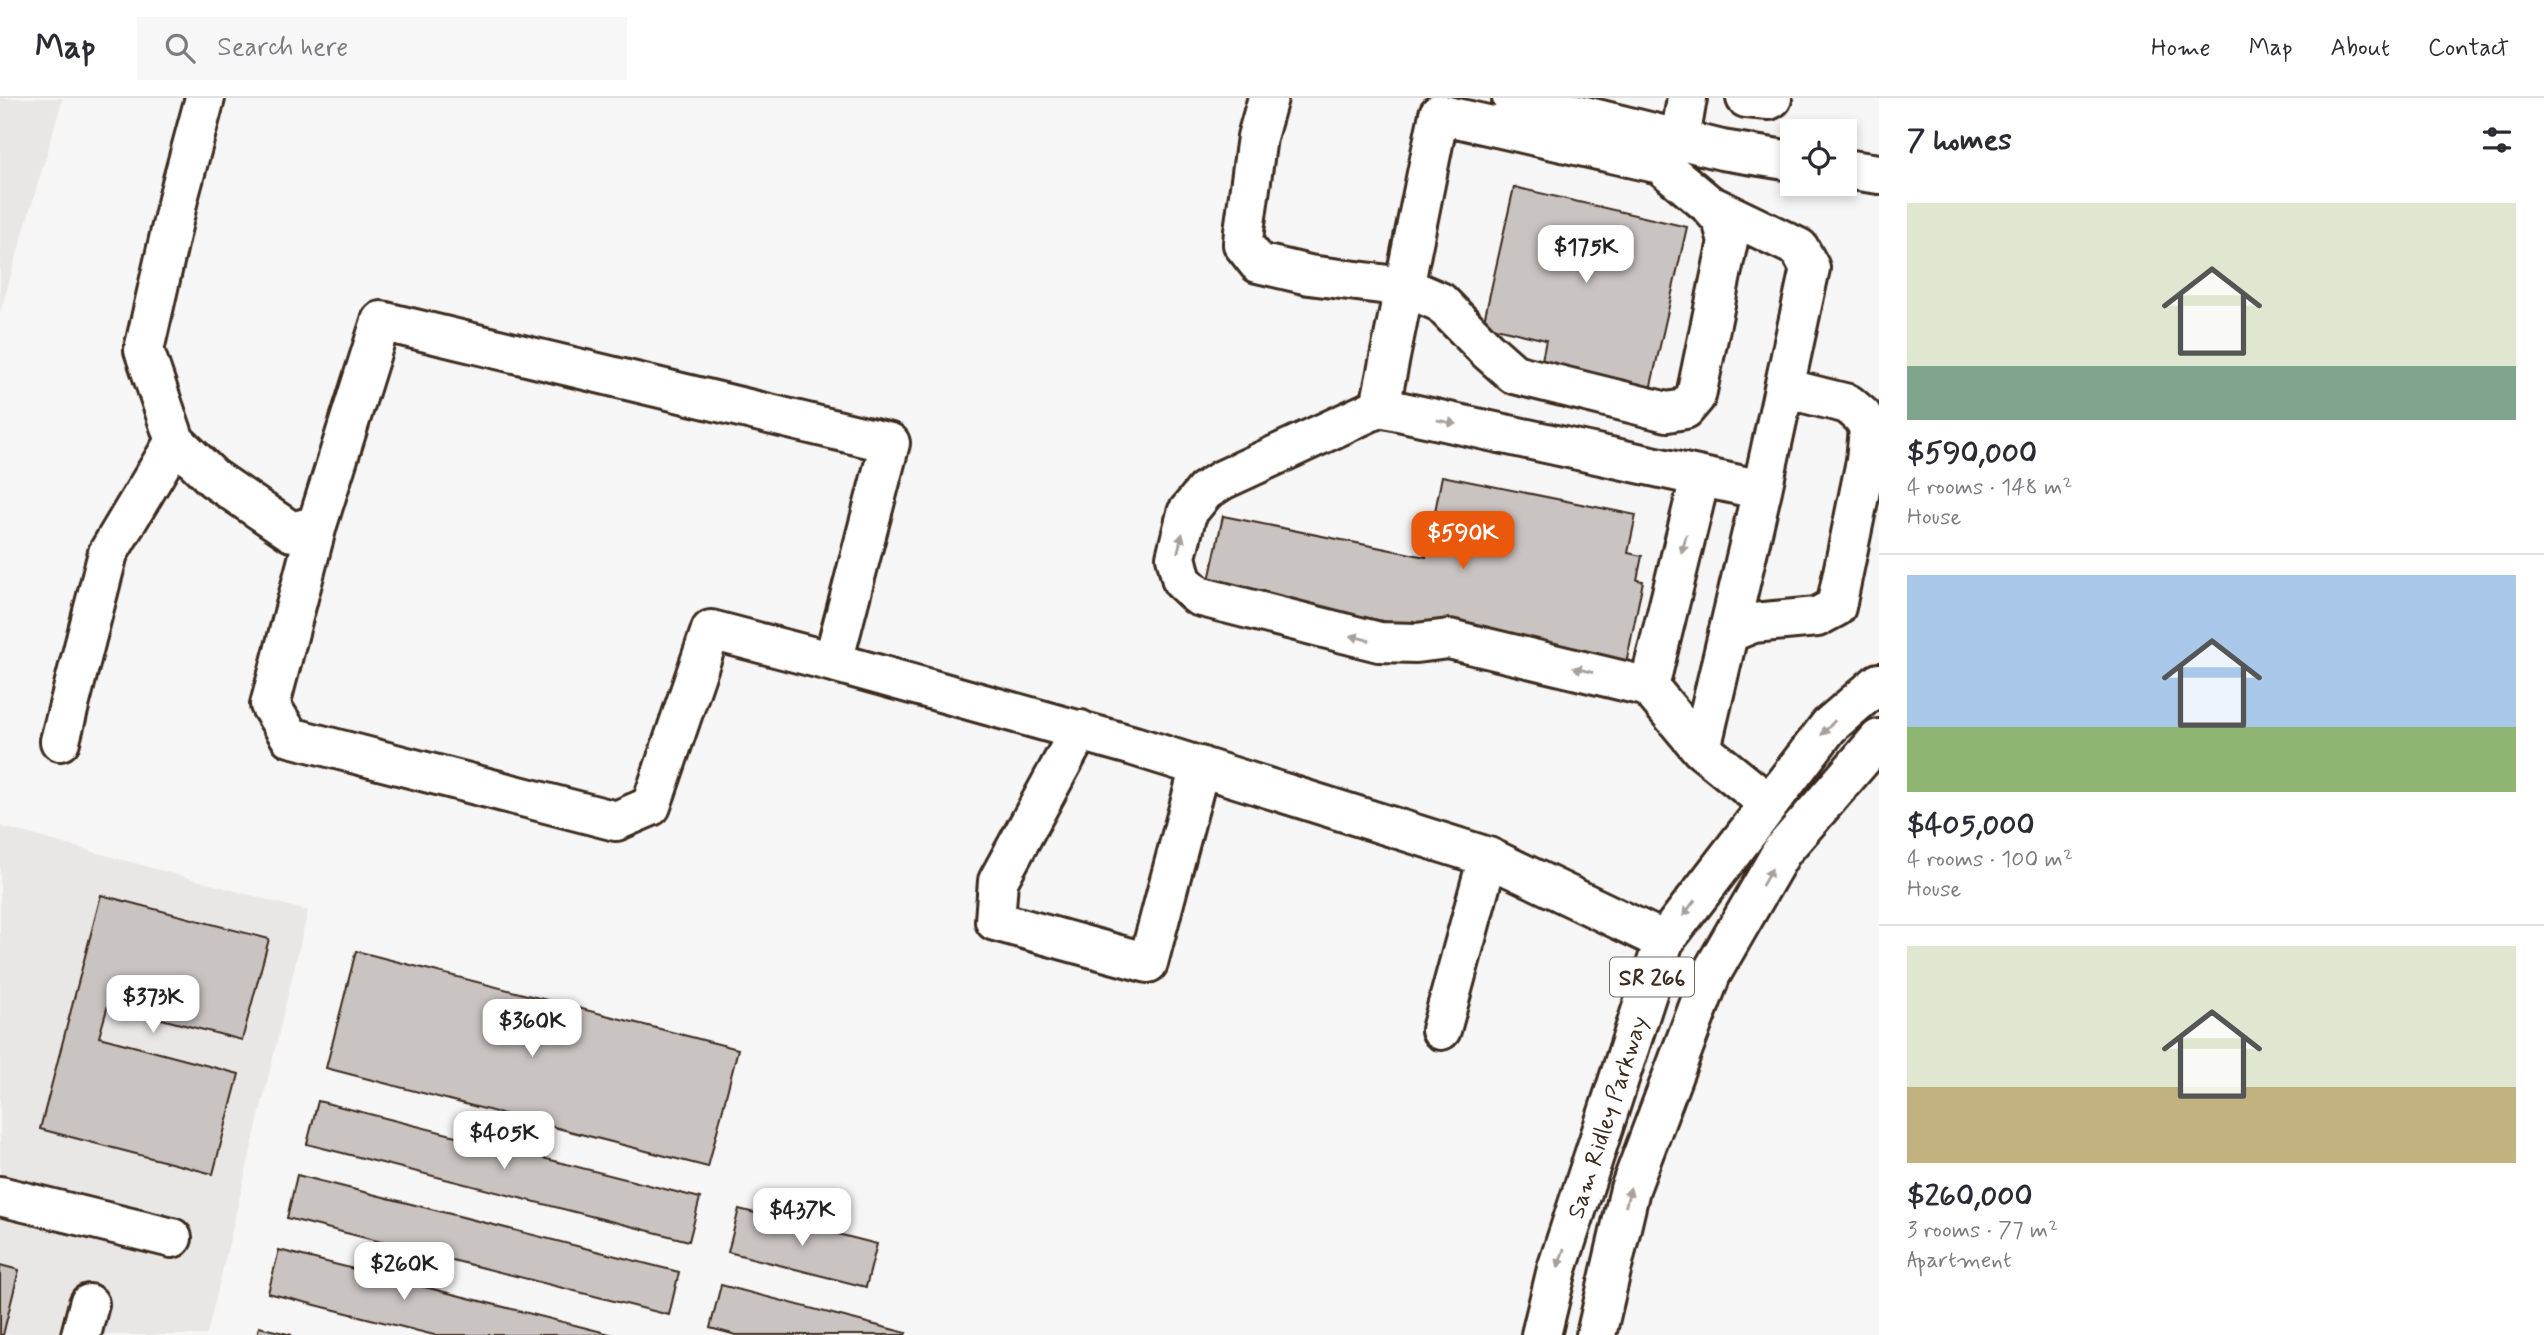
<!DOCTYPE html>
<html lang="en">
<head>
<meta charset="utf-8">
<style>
  :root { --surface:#fff; --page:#f7f7f7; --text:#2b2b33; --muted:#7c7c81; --line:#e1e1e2; --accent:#ea580c }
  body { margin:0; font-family:Mynerve,sans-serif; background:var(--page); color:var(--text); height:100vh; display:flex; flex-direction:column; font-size:26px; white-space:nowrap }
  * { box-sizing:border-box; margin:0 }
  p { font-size:23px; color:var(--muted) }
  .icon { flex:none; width:38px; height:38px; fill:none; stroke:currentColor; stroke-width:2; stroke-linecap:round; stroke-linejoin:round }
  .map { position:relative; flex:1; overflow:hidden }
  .details { display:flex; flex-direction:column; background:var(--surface); width:665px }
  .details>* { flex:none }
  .controls { position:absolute; left:1780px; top:21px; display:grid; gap:14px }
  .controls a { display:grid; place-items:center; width:77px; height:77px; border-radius:0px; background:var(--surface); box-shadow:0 4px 10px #0003; font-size:35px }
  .price { position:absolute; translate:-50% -60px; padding:0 16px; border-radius:14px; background:#fff; color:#222; font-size:23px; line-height:46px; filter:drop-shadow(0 2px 4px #0008) }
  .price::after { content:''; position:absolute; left:50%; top:42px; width:21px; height:16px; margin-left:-10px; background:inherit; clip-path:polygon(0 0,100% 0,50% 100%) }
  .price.on { background:var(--accent); color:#fff }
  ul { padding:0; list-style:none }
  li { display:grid; align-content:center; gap:14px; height:371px; padding:0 28px }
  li+li { border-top:2px solid var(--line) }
  li span { display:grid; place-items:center; height:217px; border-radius:0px; color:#555 }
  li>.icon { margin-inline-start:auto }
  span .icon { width:126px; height:126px; fill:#fffc; stroke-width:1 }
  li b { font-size:30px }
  h2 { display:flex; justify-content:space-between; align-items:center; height:84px; padding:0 28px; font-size:30px }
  header { display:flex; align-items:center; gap:42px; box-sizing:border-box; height:98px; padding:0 35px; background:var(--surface); border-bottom:2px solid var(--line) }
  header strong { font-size:33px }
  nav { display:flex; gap:38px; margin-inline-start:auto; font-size:24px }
  .search { width:490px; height:63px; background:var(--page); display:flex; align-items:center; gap:18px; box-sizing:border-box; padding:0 24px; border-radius:0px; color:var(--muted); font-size:26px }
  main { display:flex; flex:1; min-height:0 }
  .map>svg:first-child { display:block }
</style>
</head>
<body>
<header>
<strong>Map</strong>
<div class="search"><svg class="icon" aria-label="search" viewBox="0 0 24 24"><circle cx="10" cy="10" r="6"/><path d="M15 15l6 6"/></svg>Search here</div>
<nav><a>Home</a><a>Map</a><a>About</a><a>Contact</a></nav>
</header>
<main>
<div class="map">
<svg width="1879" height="1237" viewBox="0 0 1879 1237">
  <rect width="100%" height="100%" fill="#f7f6f6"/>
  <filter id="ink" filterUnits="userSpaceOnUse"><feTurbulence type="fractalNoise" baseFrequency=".0143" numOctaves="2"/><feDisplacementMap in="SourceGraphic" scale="14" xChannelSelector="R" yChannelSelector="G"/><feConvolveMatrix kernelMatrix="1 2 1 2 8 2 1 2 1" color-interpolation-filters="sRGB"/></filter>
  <g filter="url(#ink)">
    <!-- built -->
    <path fill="#e9e7e6" d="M0,0H63L0,215Z
      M0,728L308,813L207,1237H0Z"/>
    <!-- building -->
    <path fill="#c9c3c1" stroke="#3b2a1e" stroke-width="2" d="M1514,89L1687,129L1650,292L1541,267L1546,242L1483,227Z
      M1442,378L1636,417L1628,455L1642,458L1637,482L1643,483L1626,566L1413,523L1412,529L1208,487L1223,418L1426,459Z
      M101,797L269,841L242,942L108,907L99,939L239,976L213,1076L40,1031Z
      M356,853L738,951L708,1069L326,970Z
      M318,1003L700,1100L689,1143L307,1046Z
      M297,1077L679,1174L669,1217L287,1120Z
      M739,1111L877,1146L866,1189L728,1154Z
      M279,1152L614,1237H434L268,1195Z
      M0,1167L19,1172L3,1237H0Z
      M721,1187L906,1235L905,1237H736L710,1230Z
      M259,1229L292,1237H257Z"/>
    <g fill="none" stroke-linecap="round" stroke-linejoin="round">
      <!-- minor casing -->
      <g stroke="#3b2a1e" stroke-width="44">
        <path id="minor" d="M205,0L179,97L144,252L175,343L213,380L292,434L317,427L381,223L890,345L833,564L1134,648L1488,759L1664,843
          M1268,0L1257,39L1244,133L1243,146L1258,165L1309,177L1405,189L1440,204L1487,252L1514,276L1667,314L1685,311L1696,298L1728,143L1722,122L1708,106L1660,66L1439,16L1380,309
          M1512,0L1722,52L1792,63
          M1746,0L1769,2L1772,0
          M1680,41L1687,0
          M1844,71L1879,76
          M1762,392L1380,309L1222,382L1205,393L1187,415L1176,459L1182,483L1198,498L1379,544L1416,545L1449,541L1649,589L1701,651L1768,705
          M317,427L270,607L290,639L616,723L651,708L711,532L833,564
          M1728,535L1753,525L1817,519L1836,509L1866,363L1869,330L1862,318L1848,306L1784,290
          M1649,589L1700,380
          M1080,632L998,783L995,823L1148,865L1200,668
          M60,643L108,455L175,343
          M1701,651L1762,392L1810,170L1799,150L1708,106
          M1441,932L1488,759
          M0,1098L172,1140
          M81,1237L89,1206"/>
      </g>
      <!-- major casing -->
      <g stroke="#3b2a1e" stroke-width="44">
        <path id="major" d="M1541,1237L1557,1171L1664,843L1829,628L1879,585
          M1596,1237L1630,1091L1711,876L1782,753L1879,641"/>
      </g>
      <!-- minor -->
      <use href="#minor" stroke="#fff" stroke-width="38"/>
      <!-- major -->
      <use href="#major" stroke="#fff" stroke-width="38"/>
    </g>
    <!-- one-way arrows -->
    <defs><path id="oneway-solid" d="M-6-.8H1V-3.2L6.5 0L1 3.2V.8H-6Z" transform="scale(1.75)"/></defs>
    <g fill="#a79f9a">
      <use href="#oneway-solid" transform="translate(1447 324) rotate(12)"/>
      <use href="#oneway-solid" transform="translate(1180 445) rotate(-76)"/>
      <use href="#oneway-solid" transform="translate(1684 446) rotate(104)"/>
      <use href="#oneway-solid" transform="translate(1360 540) rotate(-166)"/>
      <use href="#oneway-solid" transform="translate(1583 572) rotate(-165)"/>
      <use href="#oneway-solid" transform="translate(1828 630) rotate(133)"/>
      <use href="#oneway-solid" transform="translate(1767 779) rotate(-60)"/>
      <use href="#oneway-solid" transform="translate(1689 810) rotate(127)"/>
      <use href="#oneway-solid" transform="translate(1628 1099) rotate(-76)"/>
      <use href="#oneway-solid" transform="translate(1561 1160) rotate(108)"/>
    </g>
  </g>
  <g text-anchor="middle" stroke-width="5" stroke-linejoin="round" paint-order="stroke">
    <!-- shield labels -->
    <rect fill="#fff" stroke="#766a62" stroke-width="2" x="1610" y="859.5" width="84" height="39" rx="5"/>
    <g font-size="23" font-weight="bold" fill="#3b2a1e">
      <text x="1652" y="887">SR 266</text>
    </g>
    <!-- street labels -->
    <g font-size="24" fill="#3b2a1e" stroke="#fff">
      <text transform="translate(1607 1019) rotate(-72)" y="8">Sam Ridley Parkway</text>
    </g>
  </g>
</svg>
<div class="controls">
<a><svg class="icon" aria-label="locate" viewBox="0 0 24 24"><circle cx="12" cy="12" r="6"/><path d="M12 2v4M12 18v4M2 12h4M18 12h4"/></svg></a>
</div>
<b class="price" style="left:1586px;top:187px">$175K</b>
<b class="price on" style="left:1463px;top:473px">$590K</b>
<b class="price" style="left:153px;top:937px">$373K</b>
<b class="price" style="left:532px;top:961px">$360K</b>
<b class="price" style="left:504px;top:1073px">$405K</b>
<b class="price" style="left:802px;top:1150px">$437K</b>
<b class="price" style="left:404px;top:1204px">$260K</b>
</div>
<section class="details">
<h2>7 homes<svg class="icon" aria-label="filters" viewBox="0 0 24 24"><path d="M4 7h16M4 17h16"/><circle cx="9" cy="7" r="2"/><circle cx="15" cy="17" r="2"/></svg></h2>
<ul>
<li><span style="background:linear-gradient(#dfe7d0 75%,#7fa58c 0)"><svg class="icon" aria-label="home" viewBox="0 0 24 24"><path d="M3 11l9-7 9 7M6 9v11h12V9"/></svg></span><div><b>$590,000</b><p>4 rooms · 148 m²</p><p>House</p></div></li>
<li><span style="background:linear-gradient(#a9c7e8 70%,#8fb573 0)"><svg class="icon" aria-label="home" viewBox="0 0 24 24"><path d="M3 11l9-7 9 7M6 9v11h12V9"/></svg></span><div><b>$405,000</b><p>4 rooms · 100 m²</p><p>House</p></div></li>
<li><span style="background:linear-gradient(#dfe7d0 65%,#c2b280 0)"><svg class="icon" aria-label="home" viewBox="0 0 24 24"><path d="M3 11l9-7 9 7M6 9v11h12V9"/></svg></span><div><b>$260,000</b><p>3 rooms · 77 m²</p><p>Apartment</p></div></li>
</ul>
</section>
</main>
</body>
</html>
